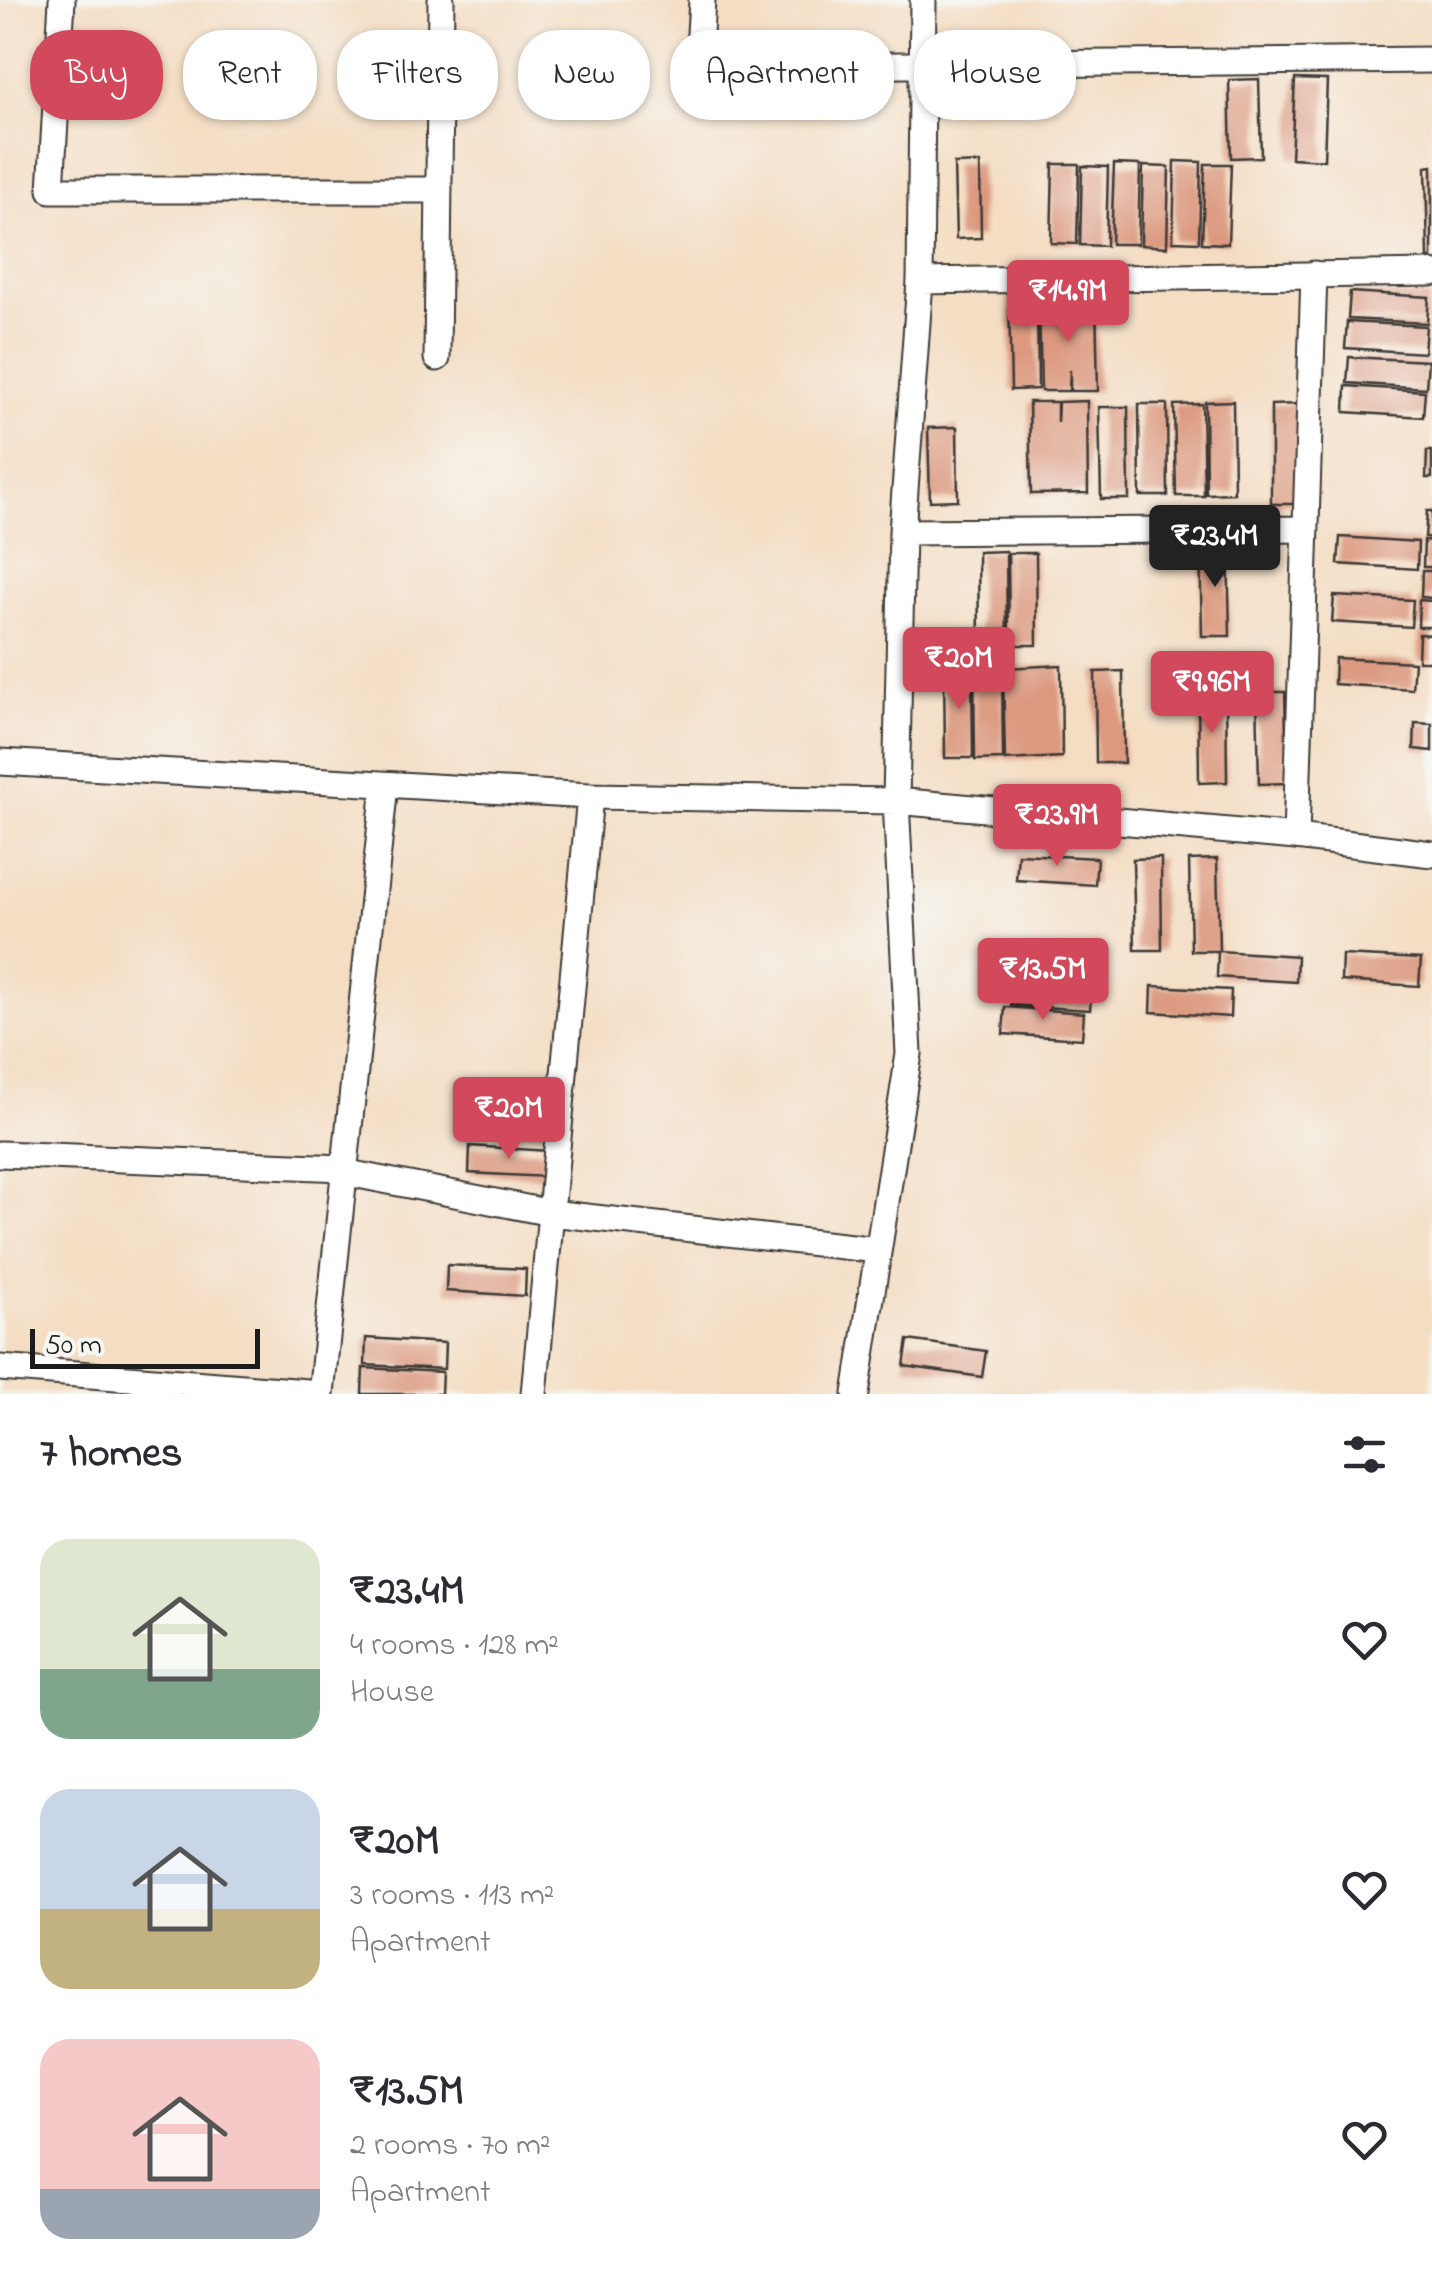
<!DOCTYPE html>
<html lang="en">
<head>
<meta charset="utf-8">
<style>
  :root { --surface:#fff; --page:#f2f2f3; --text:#2b2b33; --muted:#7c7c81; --accent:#d1495b }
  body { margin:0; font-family:"Indie Flower",sans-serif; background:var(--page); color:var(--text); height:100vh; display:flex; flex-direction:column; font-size:38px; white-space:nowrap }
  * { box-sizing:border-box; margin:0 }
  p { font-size:32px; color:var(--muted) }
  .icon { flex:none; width:55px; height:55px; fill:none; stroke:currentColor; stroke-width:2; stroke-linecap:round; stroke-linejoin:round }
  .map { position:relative; height:1394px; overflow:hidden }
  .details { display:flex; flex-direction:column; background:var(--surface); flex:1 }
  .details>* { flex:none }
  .hud { position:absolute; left:30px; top:30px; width:1372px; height:90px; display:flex; gap:20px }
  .scale { position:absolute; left:30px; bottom:25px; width:230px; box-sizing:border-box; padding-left:10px; border:5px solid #1c1c1c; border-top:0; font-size:28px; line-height:35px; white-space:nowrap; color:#1c1c1c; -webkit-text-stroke:8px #f6f6f2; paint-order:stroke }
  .price { position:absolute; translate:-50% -85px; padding:0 22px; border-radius:10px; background:var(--accent); color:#fff; font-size:32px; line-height:65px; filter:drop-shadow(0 2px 5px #0008) }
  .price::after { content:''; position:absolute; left:50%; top:60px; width:30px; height:22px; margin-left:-15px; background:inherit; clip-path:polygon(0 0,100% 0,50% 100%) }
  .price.selected { background:#222; color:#fff }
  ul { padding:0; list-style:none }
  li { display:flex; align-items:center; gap:30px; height:250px; padding:0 40px }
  li span { display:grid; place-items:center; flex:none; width:280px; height:200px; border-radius:30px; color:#555 }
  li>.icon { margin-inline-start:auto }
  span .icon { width:120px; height:120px; fill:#fffc; stroke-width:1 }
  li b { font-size:42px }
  h2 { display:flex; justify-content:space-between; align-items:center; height:120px; padding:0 40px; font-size:42px }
  .chip { padding:0 35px; border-radius:40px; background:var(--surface); box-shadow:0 2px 8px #0004; font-size:35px; line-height:90px }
  .chip.selected { background:var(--accent); color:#fff }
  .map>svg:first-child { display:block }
</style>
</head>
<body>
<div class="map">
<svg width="1432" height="1394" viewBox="0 0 1432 1394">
  <rect width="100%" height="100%" fill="#f6f6f2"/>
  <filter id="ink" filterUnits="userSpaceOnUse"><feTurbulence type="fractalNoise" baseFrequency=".01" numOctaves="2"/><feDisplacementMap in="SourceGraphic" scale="20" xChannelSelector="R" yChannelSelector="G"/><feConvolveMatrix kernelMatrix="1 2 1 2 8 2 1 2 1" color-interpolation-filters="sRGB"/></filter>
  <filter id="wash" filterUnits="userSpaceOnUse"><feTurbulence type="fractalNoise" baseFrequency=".0048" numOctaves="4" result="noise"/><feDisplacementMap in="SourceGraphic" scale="40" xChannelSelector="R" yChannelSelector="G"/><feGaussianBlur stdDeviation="2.25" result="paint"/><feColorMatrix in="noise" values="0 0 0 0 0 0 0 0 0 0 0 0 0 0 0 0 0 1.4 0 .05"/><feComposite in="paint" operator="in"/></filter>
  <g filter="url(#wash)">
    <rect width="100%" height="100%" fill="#f4ddc3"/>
    <g id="blocks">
      <!-- building -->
      <path fill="#dc997f" d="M1259,79L1261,157L1231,158L1229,80Z
        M1295,79L1327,80L1324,160L1291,158Z
        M1175,161L1201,162L1199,242L1173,241Z
        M980,163L981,238L956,239L954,164Z
        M1053,164H1079L1077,244L1051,243Z
        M1114,164L1140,165L1138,244H1111Z
        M1205,164H1231L1228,244L1202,243Z
        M1082,166L1108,167L1106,246L1080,245Z
        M1143,166L1169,167L1167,247L1141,245Z
        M1432,166V258H1428L1426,167Z
        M1350,292L1429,297L1427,323L1348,319Z
        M1009,298H1037L1038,389L1011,390Z
        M1039,299H1096L1098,391H1070V370L1069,391H1041Z
        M1347,322L1426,326L1424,353L1345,348Z
        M1349,357L1428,361L1426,388L1347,383Z
        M1346,386L1425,391L1423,417L1345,412Z
        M1087,401L1088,493L1031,494L1029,402H1057V423L1058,402Z
        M1233,401L1234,493L1206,494L1205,402Z
        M1139,404H1167L1168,496H1140Z
        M1202,404L1204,496H1176L1174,405Z
        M1299,404V504H1271V405Z
        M1099,407H1128L1129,499H1101Z
        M957,427L958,500L930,501L928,428Z
        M1427,451H1432V478H1426Z
        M1427,511H1432V538L1425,537Z
        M1340,537L1418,542L1417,569L1338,564Z
        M1424,540L1432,541V567H1423Z
        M1200,544H1228L1230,636H1202Z
        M1006,551L1007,643L979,644L978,552Z
        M1008,553H1036L1037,645H1009Z
        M1422,571H1432V598L1421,597Z
        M1334,596L1413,600L1411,627L1332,622Z
        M1419,600L1432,601V627H1418Z
        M1419,634L1432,635V661H1418Z
        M1335,658L1414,662L1412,689L1334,684Z
        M1061,665L1062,757L1005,760L1003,668Z
        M972,666L973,758H945L944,667Z
        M1002,667L1003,759L975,760L974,668Z
        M1123,671L1124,763H1096L1095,672Z
        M1226,690L1227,782L1199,783L1198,691Z
        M1257,692H1285L1287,783L1259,784Z
        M1415,723L1432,724V751L1414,749Z
        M1018,854L1097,858L1095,885L1016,880Z
        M1161,858L1162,950H1135L1133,859Z
        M1217,859L1219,951H1191L1189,860Z
        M1016,949L1094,954L1093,980L1014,976Z
        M1218,951L1297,956L1296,982L1217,977Z
        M1342,955L1421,959L1419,986L1341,981Z
        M1013,979L1092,983L1090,1010L1011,1005Z
        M1152,986L1231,990L1230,1017L1151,1012Z
        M1005,1007L1084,1013L1082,1039L1003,1034Z
        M466,1093L546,1098L544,1134L464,1129Z
        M470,1146L549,1151L548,1177L469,1173Z
        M447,1265L526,1269L525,1296L446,1291Z
        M366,1338L445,1343L444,1369L365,1365Z
        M908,1340L986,1351L982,1377L904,1366Z
        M363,1368L442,1372L441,1394H362Z"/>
    </g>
  </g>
  <g filter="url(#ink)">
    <use href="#blocks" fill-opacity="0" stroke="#3c3935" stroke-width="2.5"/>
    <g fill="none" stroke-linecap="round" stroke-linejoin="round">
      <!-- minor casing -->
      <g stroke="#3c3935" stroke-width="29">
        <path id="minor" d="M62,0L51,190H439
          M702,0L698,67L1432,60
          M920,281L1432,273
          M437,358L441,0
          M902,532L1305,529
          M0,762L590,796L896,801L1296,837L1432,854
          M1296,837L1314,274
          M0,1154L344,1168L348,1173L551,1213L878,1250
          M0,1368L321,1393
          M321,1394L385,785
          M534,1394L590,796
          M856,1394L909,1054L896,801L902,532L920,281L923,0"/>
      </g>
      <!-- minor -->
      <use href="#minor" stroke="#fff" stroke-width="25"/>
    </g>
  </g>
</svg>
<div class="scale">50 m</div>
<b class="price" style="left:1068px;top:345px">₹14.9M</b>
<b class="price selected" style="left:1215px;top:590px">₹23.4M</b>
<b class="price" style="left:959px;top:712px">₹20M</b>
<b class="price" style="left:1212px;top:736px">₹9.96M</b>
<b class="price" style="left:1057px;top:869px">₹23.9M</b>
<b class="price" style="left:1043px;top:1023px">₹13.5M</b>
<b class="price" style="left:509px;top:1162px">₹20M</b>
<div class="hud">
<a class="chip selected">Buy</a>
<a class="chip">Rent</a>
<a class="chip">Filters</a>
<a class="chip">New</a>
<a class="chip">Apartment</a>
<a class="chip">House</a>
</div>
</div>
<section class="details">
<h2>7 homes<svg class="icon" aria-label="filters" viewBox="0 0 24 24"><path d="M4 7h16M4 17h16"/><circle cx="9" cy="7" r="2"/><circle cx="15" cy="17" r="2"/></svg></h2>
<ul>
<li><span style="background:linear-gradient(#dfe7d0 65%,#7fa58c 0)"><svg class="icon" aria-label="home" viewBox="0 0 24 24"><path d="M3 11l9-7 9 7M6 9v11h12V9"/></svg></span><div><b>₹23.4M</b><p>4 rooms · 128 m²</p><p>House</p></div><svg class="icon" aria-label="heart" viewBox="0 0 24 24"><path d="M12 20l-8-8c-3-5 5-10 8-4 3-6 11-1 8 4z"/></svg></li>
<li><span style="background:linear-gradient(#c9d6e8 60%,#c2b280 0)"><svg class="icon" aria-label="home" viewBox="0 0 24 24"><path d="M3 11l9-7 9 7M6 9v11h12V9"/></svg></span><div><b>₹20M</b><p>3 rooms · 113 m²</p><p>Apartment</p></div><svg class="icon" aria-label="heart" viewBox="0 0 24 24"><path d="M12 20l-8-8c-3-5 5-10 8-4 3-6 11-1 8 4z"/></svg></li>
<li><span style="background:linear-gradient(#f6c9c9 75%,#9aa5b1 0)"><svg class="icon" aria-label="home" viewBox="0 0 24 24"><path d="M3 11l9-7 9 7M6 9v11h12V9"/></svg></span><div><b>₹13.5M</b><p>2 rooms · 70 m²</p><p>Apartment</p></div><svg class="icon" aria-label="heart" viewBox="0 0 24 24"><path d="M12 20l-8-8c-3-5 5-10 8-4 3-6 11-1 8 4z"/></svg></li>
</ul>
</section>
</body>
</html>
